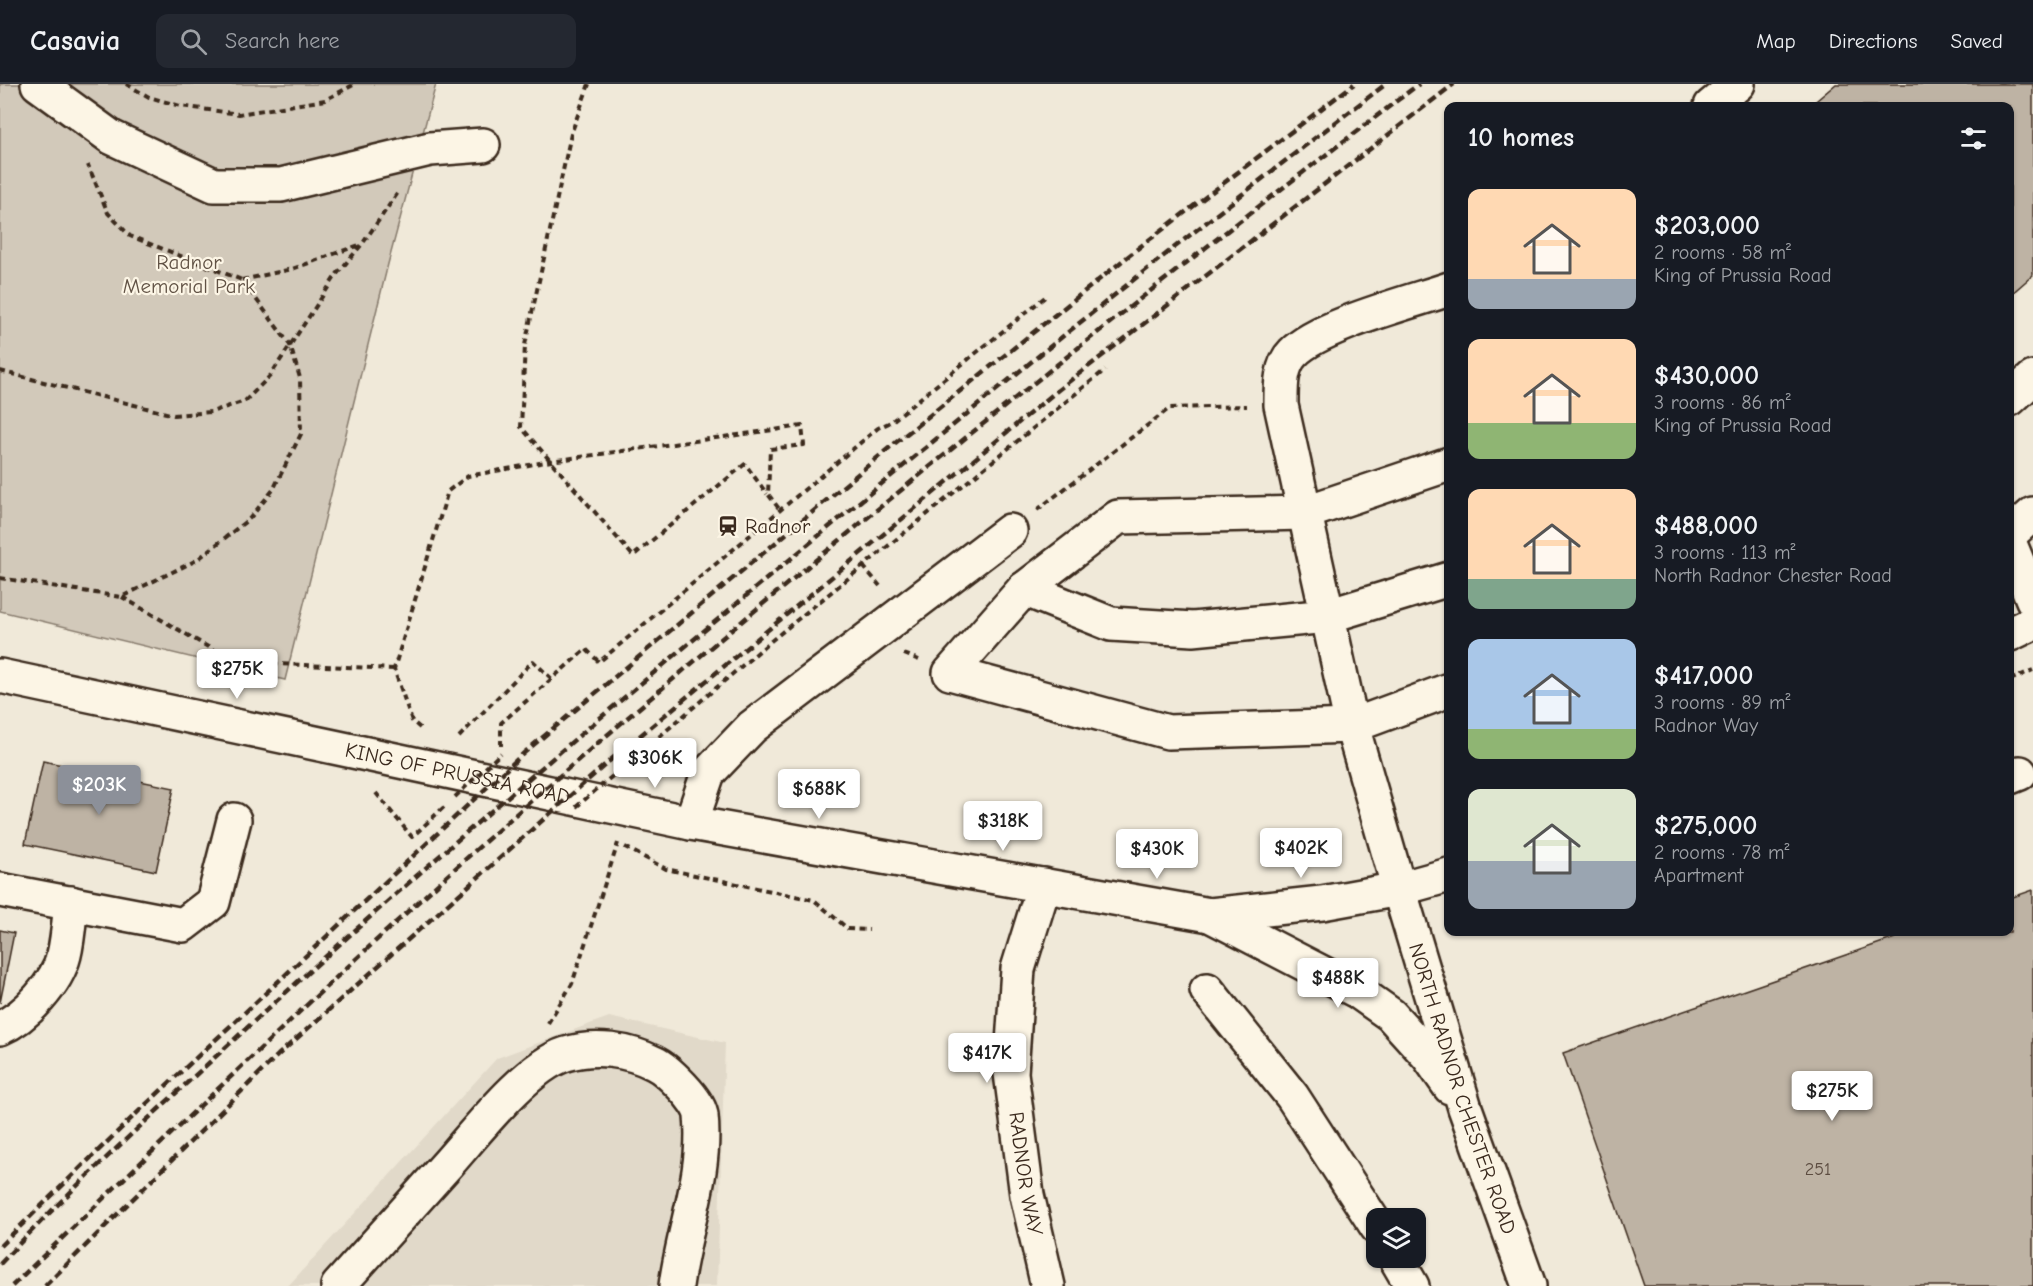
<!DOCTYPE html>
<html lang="en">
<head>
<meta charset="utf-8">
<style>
  :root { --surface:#171b24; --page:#242831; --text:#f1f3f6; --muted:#9ea1a6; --line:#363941; --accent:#8c9099 }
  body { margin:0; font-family:"Comic Neue",sans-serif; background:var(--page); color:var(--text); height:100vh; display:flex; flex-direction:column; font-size:22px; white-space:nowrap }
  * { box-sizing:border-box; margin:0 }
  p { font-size:20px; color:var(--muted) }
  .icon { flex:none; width:33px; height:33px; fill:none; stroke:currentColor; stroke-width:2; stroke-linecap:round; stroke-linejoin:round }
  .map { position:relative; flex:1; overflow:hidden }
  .panel { position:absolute; left:1444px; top:18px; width:570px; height:834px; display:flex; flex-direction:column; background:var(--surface); border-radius:12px; box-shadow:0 2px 4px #0004 }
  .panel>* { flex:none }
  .controls { position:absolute; left:1366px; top:1124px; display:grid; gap:12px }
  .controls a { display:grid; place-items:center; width:60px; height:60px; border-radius:12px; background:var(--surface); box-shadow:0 2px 4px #0004; font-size:30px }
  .price { position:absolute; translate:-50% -51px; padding:0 14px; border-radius:6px; background:#fff; color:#222; font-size:20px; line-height:39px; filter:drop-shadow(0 2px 3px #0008) }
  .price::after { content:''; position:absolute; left:50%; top:36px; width:18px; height:14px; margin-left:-9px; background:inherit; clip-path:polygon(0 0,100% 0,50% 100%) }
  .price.on { background:var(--accent); color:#fff }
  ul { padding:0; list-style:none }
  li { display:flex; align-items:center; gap:18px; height:150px; padding:0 24px }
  li span { display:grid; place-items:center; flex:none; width:168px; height:120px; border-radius:12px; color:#555 }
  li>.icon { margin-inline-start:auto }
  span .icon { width:72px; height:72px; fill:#fffc; stroke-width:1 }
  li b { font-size:26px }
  h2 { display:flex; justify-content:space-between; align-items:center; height:72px; padding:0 24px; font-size:26px }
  header { display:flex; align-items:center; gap:36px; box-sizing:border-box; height:84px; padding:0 30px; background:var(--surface); border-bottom:2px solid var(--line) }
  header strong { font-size:28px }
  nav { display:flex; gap:33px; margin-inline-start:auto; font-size:21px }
  .search { width:420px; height:54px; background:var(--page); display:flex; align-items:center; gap:15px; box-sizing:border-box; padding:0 21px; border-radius:12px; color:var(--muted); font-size:22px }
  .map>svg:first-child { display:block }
</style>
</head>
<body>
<header>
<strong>Casavia</strong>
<div class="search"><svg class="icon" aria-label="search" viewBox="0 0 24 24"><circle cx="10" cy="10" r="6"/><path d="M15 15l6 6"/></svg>Search here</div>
<nav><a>Map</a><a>Directions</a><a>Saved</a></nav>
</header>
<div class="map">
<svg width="2033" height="1202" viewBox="0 0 2033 1202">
  <rect width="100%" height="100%" fill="#f0e9d9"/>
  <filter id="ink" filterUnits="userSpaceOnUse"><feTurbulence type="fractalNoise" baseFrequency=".0167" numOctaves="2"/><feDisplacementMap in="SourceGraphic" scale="12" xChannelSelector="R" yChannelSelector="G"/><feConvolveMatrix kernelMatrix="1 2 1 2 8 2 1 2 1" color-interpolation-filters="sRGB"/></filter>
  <g filter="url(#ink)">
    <!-- built -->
    <path fill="#e1d9c9" d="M609,933L725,959L717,1202H288L497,974Z"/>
    <!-- green -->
    <path fill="#d2c9ba" stroke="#867a6c" stroke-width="1.5" d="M0,0H436L388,180L285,596L0,527Z"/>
    <!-- building -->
    <path fill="#beb3a4" stroke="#3b2a1e" stroke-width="1.5" d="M1836,0H2033V191L2010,211V22H1810Z
      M43,677L174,704L156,787L25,760Z
      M2033,806V1202H1644L1563,969L1912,848H2010V814Z
      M0,846L14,849L0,919Z"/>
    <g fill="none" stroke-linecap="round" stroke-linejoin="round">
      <!-- minor casing -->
      <g stroke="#3b2a1e" stroke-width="38">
        <g id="minor">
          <path d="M38,0L111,53L214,101H281L430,65L483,61"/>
          <path d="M1711,22L1738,0"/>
          <path d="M1449,205C1411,218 1318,242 1293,269C1280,282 1281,304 1281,321L1352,642L1399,805L1449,791"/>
          <path d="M2010,315L2033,294"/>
          <path d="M1449,380L1304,429L1118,433L1024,505L950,589L1168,648L1352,642L1449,606"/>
          <path d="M2010,450L2033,430"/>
          <path d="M2010,460L2033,516"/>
          <path d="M1024,505L1111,540L1193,545L1328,532L1449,495"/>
          <path d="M2010,550L2033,539"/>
          <path d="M2010,693L2020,689"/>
          <path d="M691,739L708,689L752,643L1010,447"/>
          <path id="s1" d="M1044,801L1018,885L1011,989L1027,1111L1048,1202"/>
          <path d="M0,806L183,841L213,818L234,736"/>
          <path d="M1207,906L1292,1012L1377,1143"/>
          <path d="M0,944C26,933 57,899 64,871C68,855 69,836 71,819"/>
          <path d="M1395,1173L1412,1202"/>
          <path d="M338,1202C373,1163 409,1123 444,1084C474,1051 525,983 566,970C595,961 628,966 654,979C667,985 700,1017 701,1032C707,1089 683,1146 676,1202"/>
        </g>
      </g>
      <!-- major casing -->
      <g stroke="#3b2a1e" stroke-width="38">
        <g id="major">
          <path id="s2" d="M0,592L691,739L1210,831L1322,819L1399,805L1465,1024L1529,1202"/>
          <path d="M1210,831L1357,907L1391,931L1429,973L1450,1003"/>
        </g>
      </g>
      <!-- path -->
      <path stroke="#3b2a1e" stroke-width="4" stroke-dasharray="6 4.5" stroke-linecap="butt" d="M126,0L149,13L180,22L239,30L325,16L355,0
        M589,0L571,50L525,261L521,343L633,472L745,380L767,410
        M242,196L292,185L362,160
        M0,287L174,331L211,328L245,317L270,292L337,190L363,159L397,110
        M1037,426L1170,324L1247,322
        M863,482L880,502
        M0,494L121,513L197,476L250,434L273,406L301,350L300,294L290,261L242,196L130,152L108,129L88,81
        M122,513L234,578L394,585
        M904,570L919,576
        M2010,596L2033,586
        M420,644L412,637L394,585L448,407L468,392L551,377L802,342L804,361L770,365L768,410L780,426
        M459,653L533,577L552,595
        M501,662V639L586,565L599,578L878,344L891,338L1045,213
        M619,687L771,557L1105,286
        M376,709L412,753L444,723
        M625,763L666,785L814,816L848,845L869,846
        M548,939L572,900L618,759"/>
      <!-- minor -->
      <use href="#minor" stroke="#fcf5e5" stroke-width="33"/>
      <!-- major -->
      <use href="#major" stroke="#fcf5e5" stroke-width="33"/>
      <!-- rail -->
      <path stroke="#3b2a1e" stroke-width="4.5" stroke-dasharray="9 4.5" stroke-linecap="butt" d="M0,1162L140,1026L525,668L889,364L1141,162L1354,0
        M0,1180C71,1104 148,1035 225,964C362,838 502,716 644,597C888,393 1133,191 1386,0
        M12,1202C198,1024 383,844 578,676C851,442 1132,217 1419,0
        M45,1202L278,971L607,679L1058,306L1454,0"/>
      <!-- path-bridge -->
      <path stroke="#3b2a1e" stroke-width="4" stroke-dasharray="6 4.5" stroke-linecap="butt" d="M455,713L501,669
        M576,723L616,689"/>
    </g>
  </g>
  <!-- icons -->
  <defs>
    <g id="station-bare" transform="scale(1.62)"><path d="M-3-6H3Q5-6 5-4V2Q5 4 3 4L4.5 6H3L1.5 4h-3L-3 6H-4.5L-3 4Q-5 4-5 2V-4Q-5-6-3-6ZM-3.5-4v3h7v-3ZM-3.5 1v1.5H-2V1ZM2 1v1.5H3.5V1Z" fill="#3b2a1e" stroke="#fcf5e5" stroke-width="2.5" paint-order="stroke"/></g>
  </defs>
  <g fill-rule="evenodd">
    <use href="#station-bare" x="728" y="442"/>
  </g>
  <g text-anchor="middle" stroke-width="4.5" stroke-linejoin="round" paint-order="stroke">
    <!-- number labels -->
    <g font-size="18" fill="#5c4c40">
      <text x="1818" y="1091">251</text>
    </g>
    <!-- park labels -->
    <g font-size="21" fill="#615245" stroke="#fcf5e5">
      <text x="189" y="185">Radnor<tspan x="189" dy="24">Memorial Park</tspan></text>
    </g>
    <!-- poi labels -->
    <g font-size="21" fill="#3b2a1e" stroke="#fcf5e5" text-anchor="start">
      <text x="745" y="449">Radnor</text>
    </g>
    <!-- street labels -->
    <g font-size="21" fill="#3b2a1e" stroke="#fcf5e5">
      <text dy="7" stroke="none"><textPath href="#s2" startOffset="468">KING OF PRUSSIA ROAD</textPath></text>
      <text dy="7" stroke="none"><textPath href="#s2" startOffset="1634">NORTH RADNOR CHESTER ROAD</textPath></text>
      <text dy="7" stroke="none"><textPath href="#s1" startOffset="294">RADNOR WAY</textPath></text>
    </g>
  </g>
</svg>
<div class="controls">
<a><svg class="icon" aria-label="layers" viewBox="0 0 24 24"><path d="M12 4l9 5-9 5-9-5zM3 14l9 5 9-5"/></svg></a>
</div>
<b class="price" style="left:237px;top:616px">$275K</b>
<b class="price" style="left:655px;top:705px">$306K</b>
<b class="price on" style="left:99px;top:732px">$203K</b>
<b class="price" style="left:819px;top:736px">$688K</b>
<b class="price" style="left:1003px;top:768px">$318K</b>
<b class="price" style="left:1301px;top:795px">$402K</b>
<b class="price" style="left:1157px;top:796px">$430K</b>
<b class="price" style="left:1338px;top:925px">$488K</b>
<b class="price" style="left:987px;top:1000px">$417K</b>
<b class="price" style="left:1832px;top:1038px">$275K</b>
<section class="panel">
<h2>10 homes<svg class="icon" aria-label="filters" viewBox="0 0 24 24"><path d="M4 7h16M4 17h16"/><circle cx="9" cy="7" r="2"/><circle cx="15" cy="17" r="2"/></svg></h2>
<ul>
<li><span style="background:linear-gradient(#ffd9b3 75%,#9aa5b1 0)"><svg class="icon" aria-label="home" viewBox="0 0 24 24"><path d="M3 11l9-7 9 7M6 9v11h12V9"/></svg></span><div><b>$203,000</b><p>2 rooms · 58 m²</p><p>King of Prussia Road</p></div></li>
<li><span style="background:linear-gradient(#ffd9b3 70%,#8fb573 0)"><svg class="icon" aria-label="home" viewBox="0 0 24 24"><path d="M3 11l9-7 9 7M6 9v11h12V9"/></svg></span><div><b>$430,000</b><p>3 rooms · 86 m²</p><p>King of Prussia Road</p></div></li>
<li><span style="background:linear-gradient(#ffd9b3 75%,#7fa58c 0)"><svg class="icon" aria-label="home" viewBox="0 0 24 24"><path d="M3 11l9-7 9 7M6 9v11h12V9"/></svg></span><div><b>$488,000</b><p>3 rooms · 113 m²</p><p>North Radnor Chester Road</p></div></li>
<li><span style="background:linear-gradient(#a9c7e8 75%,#8fb573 0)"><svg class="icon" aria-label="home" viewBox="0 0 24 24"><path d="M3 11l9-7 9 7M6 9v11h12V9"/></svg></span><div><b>$417,000</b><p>3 rooms · 89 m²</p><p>Radnor Way</p></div></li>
<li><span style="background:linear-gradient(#dfe7d0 60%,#9aa5b1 0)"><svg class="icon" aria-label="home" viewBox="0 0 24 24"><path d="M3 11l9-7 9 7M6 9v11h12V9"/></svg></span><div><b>$275,000</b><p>2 rooms · 78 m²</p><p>Apartment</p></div></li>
</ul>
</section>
</div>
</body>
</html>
